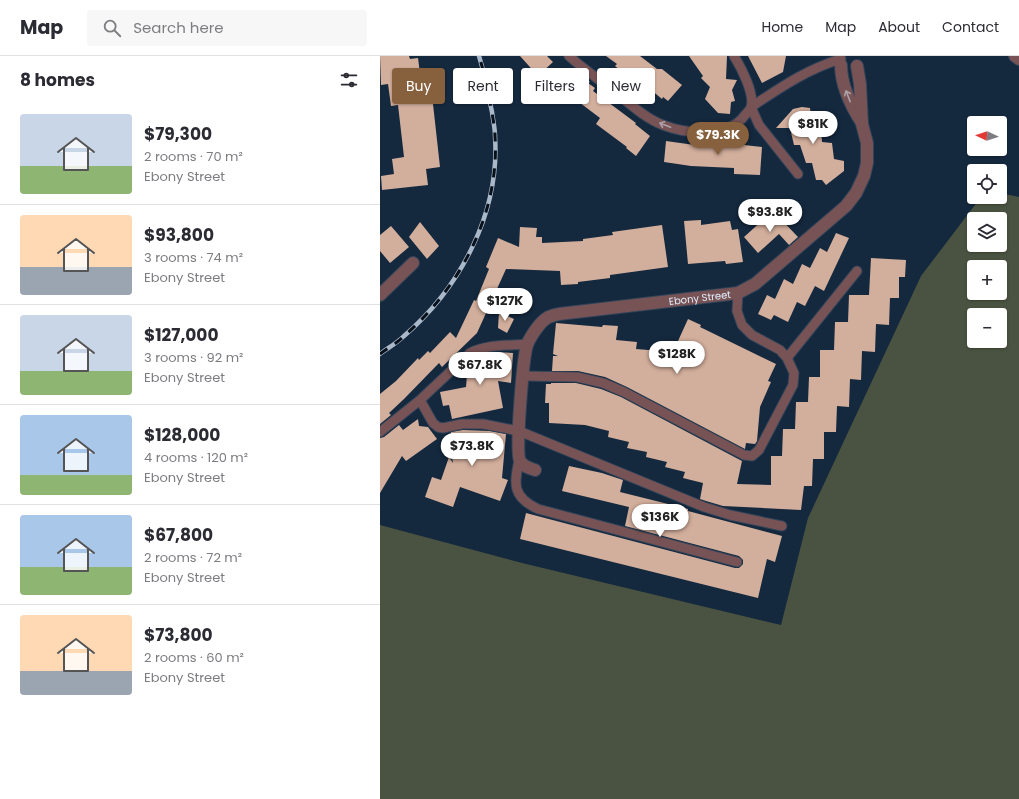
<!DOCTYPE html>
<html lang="en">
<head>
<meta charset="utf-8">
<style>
  :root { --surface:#fff; --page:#f7f7f7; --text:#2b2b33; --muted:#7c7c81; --line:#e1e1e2; --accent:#87603d }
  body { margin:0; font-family:Poppins,sans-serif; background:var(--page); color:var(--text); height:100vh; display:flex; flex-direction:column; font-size:15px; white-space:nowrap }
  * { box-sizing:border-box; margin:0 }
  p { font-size:13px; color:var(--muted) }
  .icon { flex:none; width:22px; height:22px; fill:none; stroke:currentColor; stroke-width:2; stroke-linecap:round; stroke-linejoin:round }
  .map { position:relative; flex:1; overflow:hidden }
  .details { display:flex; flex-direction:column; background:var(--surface); width:380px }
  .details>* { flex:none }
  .top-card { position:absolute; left:12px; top:12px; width:380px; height:36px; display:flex; gap:8px }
  .needle { width:26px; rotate:274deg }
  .tools { position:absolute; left:587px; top:60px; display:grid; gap:8px }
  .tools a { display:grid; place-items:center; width:40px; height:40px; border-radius:4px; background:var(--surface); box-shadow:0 1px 3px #0004; font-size:20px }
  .price { position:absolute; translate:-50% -34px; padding:0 9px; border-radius:14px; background:#fff; color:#222; font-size:13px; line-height:26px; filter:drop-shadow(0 1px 2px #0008) }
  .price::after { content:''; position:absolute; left:50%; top:24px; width:12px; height:9px; margin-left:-6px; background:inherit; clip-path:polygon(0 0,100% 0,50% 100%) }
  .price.active { background:var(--accent); color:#fff }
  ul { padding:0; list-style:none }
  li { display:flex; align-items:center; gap:12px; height:100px; padding:0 20px }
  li+li { border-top:1px solid var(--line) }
  li span { display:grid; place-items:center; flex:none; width:112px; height:80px; border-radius:4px; color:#555 }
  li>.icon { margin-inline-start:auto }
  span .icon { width:48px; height:48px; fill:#fffc; stroke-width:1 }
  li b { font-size:17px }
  h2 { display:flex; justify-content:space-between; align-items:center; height:48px; padding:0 20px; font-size:17px }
  .chip { padding:0 14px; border-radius:4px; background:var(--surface); box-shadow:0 1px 3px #0004; font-size:14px; line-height:36px }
  .chip.active { background:var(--accent); color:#fff }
  header { display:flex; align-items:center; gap:24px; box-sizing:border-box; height:56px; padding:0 20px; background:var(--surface); border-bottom:1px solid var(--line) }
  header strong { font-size:19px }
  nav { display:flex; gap:22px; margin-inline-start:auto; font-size:14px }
  .search { width:280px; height:36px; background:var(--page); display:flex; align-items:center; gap:10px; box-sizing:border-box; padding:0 14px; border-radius:4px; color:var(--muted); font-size:15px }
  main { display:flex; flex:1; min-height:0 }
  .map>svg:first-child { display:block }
</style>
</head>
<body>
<header>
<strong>Map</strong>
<div class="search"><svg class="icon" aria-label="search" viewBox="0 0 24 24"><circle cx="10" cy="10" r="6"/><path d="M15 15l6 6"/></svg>Search here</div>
<nav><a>Home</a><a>Map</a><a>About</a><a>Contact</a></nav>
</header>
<main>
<section class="details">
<h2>8 homes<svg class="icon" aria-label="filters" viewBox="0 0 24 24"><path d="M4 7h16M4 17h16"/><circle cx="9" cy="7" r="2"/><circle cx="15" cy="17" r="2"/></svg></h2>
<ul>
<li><span style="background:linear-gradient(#c9d6e8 65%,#8fb573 0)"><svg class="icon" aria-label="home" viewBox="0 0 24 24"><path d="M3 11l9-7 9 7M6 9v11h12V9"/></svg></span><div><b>$79,300</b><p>2 rooms · 70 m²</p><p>Ebony Street</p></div></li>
<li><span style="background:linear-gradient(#ffd9b3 65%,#9aa5b1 0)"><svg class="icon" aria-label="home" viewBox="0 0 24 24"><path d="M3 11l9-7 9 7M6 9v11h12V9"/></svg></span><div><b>$93,800</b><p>3 rooms · 74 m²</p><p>Ebony Street</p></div></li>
<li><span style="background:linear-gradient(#c9d6e8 70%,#8fb573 0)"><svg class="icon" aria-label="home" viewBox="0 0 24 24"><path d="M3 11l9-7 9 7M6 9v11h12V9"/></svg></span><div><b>$127,000</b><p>3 rooms · 92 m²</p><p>Ebony Street</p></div></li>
<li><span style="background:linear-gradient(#a9c7e8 75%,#8fb573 0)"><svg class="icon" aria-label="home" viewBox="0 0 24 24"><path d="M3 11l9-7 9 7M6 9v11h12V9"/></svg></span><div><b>$128,000</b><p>4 rooms · 120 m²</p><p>Ebony Street</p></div></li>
<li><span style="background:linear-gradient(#a9c7e8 65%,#8fb573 0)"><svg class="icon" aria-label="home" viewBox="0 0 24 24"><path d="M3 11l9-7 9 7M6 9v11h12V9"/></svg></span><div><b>$67,800</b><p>2 rooms · 72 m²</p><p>Ebony Street</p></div></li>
<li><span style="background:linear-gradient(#ffd9b3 70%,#9aa5b1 0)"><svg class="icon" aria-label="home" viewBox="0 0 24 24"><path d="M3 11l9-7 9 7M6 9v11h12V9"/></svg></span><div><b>$73,800</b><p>2 rooms · 60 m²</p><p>Ebony Street</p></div></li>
</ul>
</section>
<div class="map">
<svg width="639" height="743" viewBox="0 0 639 743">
  <rect width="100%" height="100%" fill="#14283e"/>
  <!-- green -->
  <path fill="#4a5341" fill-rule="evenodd" d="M620,137L639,141V743H0V469L142,507L401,569L428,462L541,220L601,141H620ZM594,163H620V189H594ZM594,211H620V237H594ZM594,259H620V285H594Z"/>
  <!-- building -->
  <path fill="#d2ae9c" d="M0,0H29L30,3L38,2L41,25L48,24L51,48H53L60,111L46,113L48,129L2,134L1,120L14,118L12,103L24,101L18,49L11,50L8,28L1,29Z
    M140,0H167L173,6L158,20Z
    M226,0H260L277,13H282L302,29L288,45L283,41L282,43L254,20L253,22L248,17L246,19L235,10L237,8Z
    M309,0H347L346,23L357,24L352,34L355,45L351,46L350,58L338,57L325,43L330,31L321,22L323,20Z
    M368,0H406L403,16L382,27Z
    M190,17H195L197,18L198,17L210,26L208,27L215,32L213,35L256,67L255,68L270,80L256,100L246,92L247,91L216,68L220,62L179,31Z
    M422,51L430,52L432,68L441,70L442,86L452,87L454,103L464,105V115L446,129L442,124H436L432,107H426L420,89H414L410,72H396L413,53Z
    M350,77L365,79L364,89L382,91L380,119L354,118V112L311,110L284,106L286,85L329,91V89L346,91L348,78Z
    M393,155L418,181L409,189L399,178L378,197L364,181Z
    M321,164V169L350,165L352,174L358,173L363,206L346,208L345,205L308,208L304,165Z
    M40,166L59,190L47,203L29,181Z
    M282,169L288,211L230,219V222L198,226V228L181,229L180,215L126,213L97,277L62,311L59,307L24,343L9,357L11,359L0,368V338L16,325L38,302L39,304L48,295L50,297L70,276L76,282L94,244L96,245L109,213L106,211L118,182L139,191L140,171L157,172L156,181H162V187L203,185V183L233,179L232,176Z
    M11,170L29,191L10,207L0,195V179Z
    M456,177L469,182L444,235L435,230L425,250L417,246L408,266L394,259L391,264L378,258L387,239L395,243L404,223L413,228L422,208L430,212L440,192L447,196Z
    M491,202L526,204L525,221H519V242H510L509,269L496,268L495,296L482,295L481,324L470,323L469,351L457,350L456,376H444V403H433L432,430H424L421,454L343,450L326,445L320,443L323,427L303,422L305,416L285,411L287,406L266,401L267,396L247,392L249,386L228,381L229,375L205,369L169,367V347H165L166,328H171V327H196L221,333L241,341L362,405L357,428L391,429V400H402L403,373H415L416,346H428L429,321H440V294H454L455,266H468L469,239H489Z
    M119,256L134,263L127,277L118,272Z
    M308,263L321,269L320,271L396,308L388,325L391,326L380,351L377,385L375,388L366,387L365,393L247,331L225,321L198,315H172L173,300H178L173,298L176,267L222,271L223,269L238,270L236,284L257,286L256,293L293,296Z
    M116,296L133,297L131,327L118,325L123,352L72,363L69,349L63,350L60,336L86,331L88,307L97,300L115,302Z
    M38,363L39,370L48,371L57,383L26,405L22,400L0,437V382L4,381L19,369L23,374Z
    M83,374L110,375L126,378L122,422L128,424L120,445L80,431L73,451L45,441L52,421L61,424L69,401L73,407L70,389L71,376Z
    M189,410L222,417L243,424L240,436L308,453V455L402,480L395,506L387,503L378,542L140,483L146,457L355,512H359L363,508V504L359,500L245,470L249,451L182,435Z"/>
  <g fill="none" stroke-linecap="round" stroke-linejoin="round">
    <!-- lane casing -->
    <g stroke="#314459" stroke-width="11">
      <path id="lane" d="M189,0C202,12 217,22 230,32C247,45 264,62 283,69C306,78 349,82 365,59C367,57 370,54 371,51C375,38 361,11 354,0
        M418,118L379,69L371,51C400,32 427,13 461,3
        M407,302L477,215
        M143,320L197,321L223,327L244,336L364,399L372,400L379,394L413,329L414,317L407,302L400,294L372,279L362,269L357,255L358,237
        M40,344L53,367L58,371L63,372L82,368H103L139,375L324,451L350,459L402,470
        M0,376L40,344L90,297C106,288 129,290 147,288
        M139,404C134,428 132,441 158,453L357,506"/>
    </g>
    <!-- street casing -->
    <g stroke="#314459" stroke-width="14">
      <g id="street">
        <path d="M635,0L639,3"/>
        <path d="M461,9C461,29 471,50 482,67"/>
        <path d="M0,239L33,207"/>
        <path id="s1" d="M155,414C150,412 143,411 140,405C135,396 143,302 147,289C150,281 160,266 167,262C170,260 175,259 179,258L358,237L375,228L466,150L476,137L484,120L487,107V87L482,68L480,28L477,10"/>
      </g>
    </g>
    <!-- lane -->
    <use href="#lane" stroke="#785355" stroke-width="9"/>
    <!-- street -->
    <use href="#street" stroke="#785355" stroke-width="12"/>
    <!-- rail casing -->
    <g stroke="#aab9ca" stroke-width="4.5">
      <path id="rail" d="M0,298C8,292 17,287 24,280C81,231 120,156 115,80C115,72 113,64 112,56C108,37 105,19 99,0"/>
    </g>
    <!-- rail -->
    <use href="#rail" stroke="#08101a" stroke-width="3" stroke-dasharray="9" stroke-linecap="butt"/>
  </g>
  <!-- one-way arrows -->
  <defs><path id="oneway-shaft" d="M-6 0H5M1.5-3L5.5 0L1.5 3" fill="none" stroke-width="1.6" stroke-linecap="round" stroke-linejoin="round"/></defs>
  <g stroke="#aca0a8">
    <use href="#oneway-shaft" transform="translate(468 40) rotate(-111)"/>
    <use href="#oneway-shaft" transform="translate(285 69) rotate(-159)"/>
  </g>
  <g text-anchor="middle" stroke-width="4" stroke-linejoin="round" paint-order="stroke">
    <!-- street labels -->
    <g font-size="10" fill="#e0edfc" stroke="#08101a">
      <text dy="4" stroke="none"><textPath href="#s1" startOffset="323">Ebony Street</textPath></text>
    </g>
  </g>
</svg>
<div class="tools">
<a><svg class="needle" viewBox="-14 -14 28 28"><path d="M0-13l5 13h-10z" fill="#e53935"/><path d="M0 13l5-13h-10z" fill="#7c7c81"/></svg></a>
<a><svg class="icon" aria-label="locate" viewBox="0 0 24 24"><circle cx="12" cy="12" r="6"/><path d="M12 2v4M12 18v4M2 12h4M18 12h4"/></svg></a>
<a><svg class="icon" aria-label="layers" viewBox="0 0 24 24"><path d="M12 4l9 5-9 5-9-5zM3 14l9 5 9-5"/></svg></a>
<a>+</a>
<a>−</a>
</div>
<b class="price" style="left:433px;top:89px">$81K</b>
<b class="price active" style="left:338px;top:100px">$79.3K</b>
<b class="price" style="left:390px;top:177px">$93.8K</b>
<b class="price" style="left:125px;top:266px">$127K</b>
<b class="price" style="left:297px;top:319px">$128K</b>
<b class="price" style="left:100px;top:330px">$67.8K</b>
<b class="price" style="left:92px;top:411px">$73.8K</b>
<b class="price" style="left:280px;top:482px">$136K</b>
<div class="top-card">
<a class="chip active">Buy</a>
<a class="chip">Rent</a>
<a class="chip">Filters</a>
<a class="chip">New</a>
</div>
</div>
</main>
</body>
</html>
